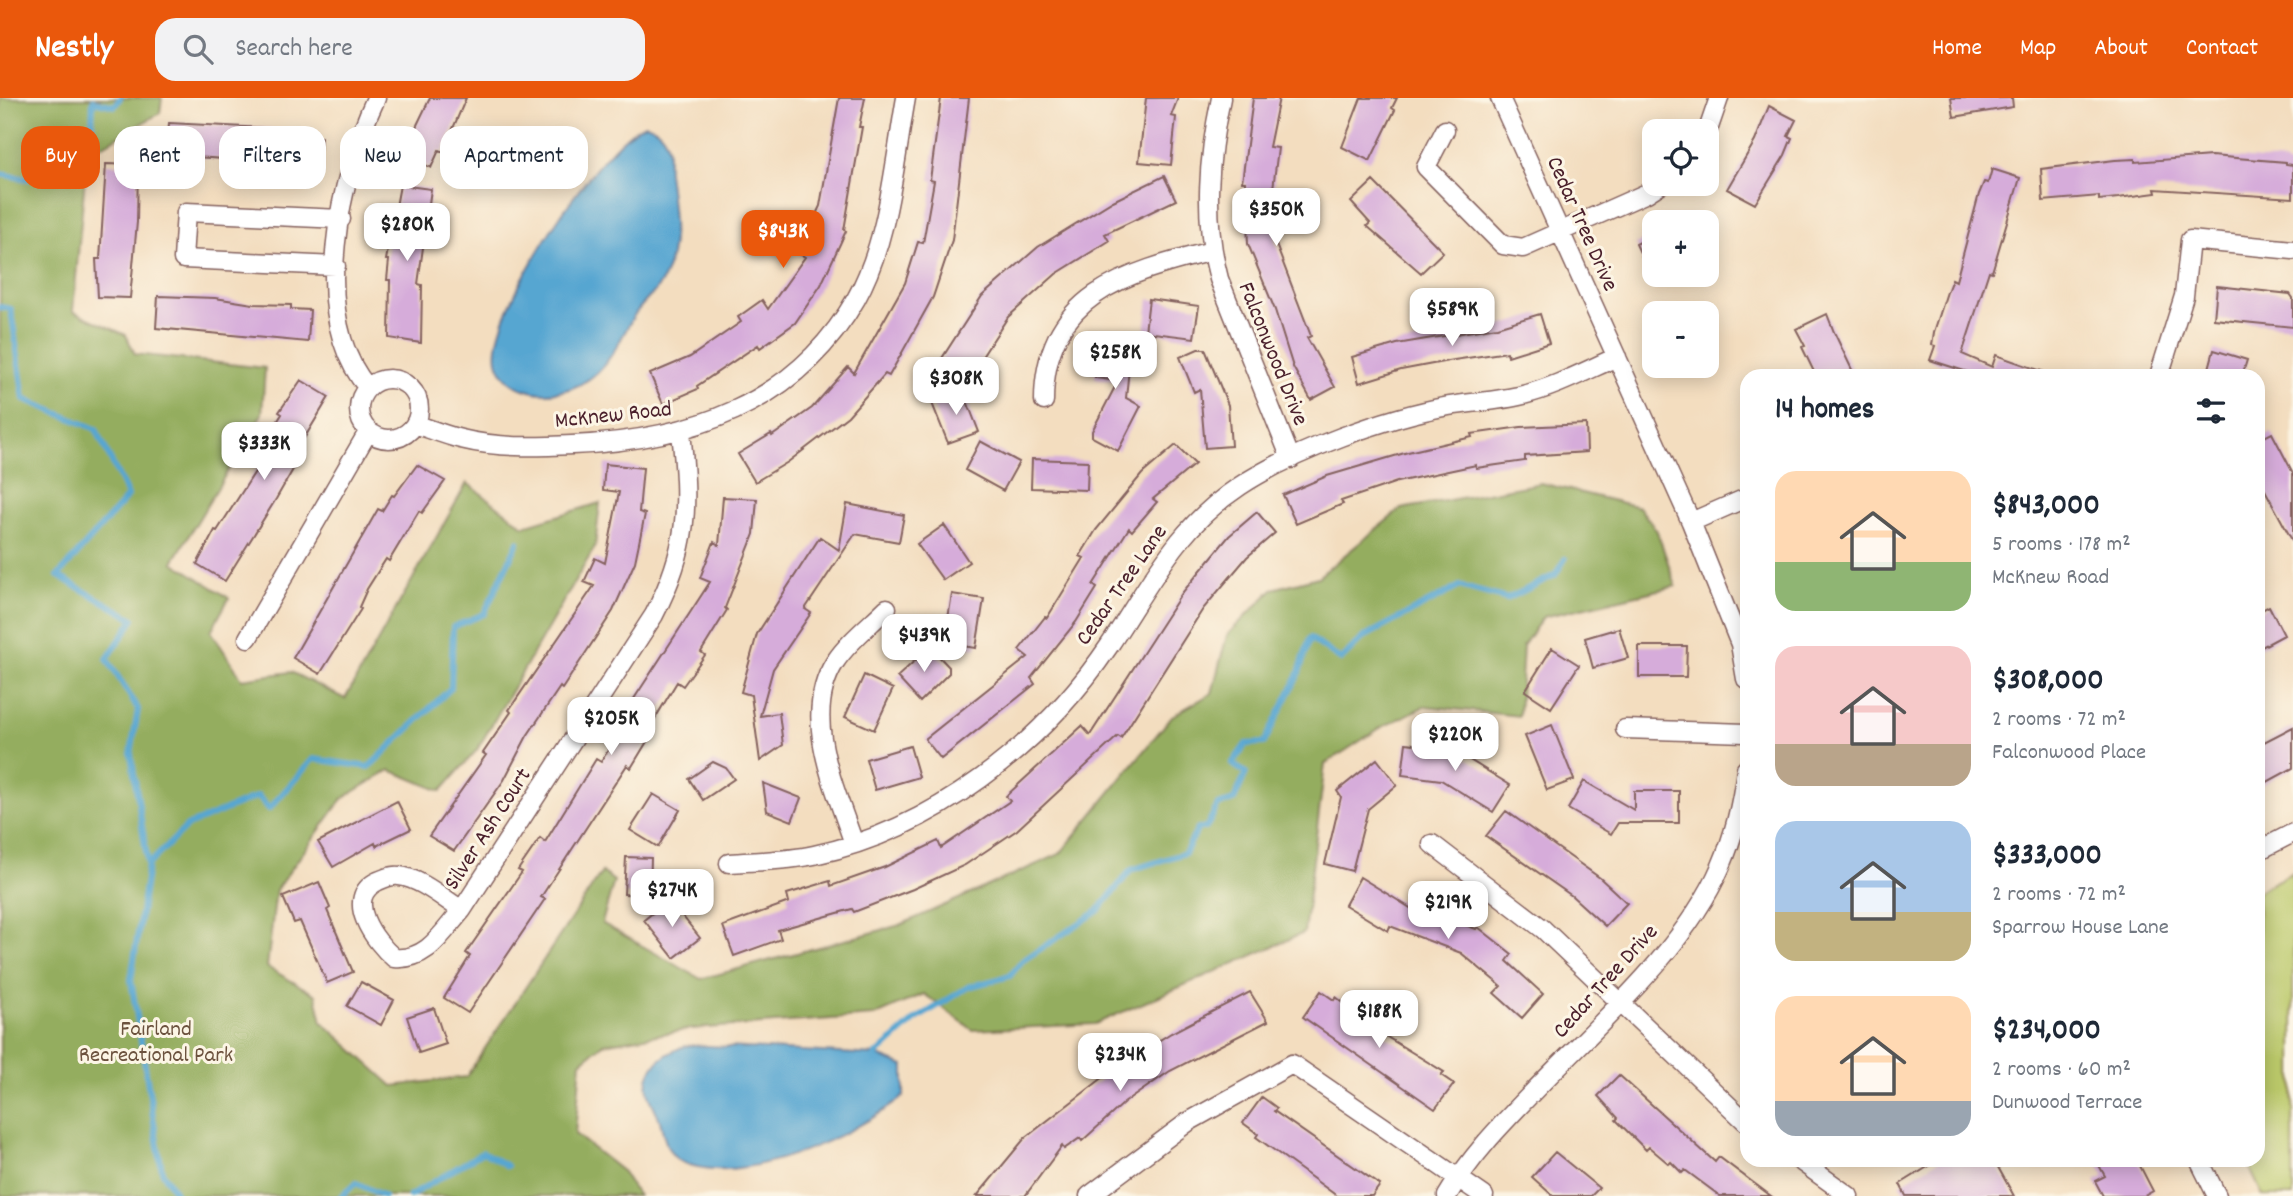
<!DOCTYPE html>
<html lang="en">
<head>
<meta charset="utf-8">
<style>
  :root { --surface:#fff; --page:#f2f2f3; --text:#1f2937; --muted:#747a83; --accent:#ea580c }
  body { margin:0; font-family:Dekko,sans-serif; background:var(--page); color:var(--text); height:100vh; display:flex; flex-direction:column; font-size:26px; white-space:nowrap }
  * { box-sizing:border-box; margin:0 }
  p { font-size:23px; color:var(--muted) }
  .icon { flex:none; width:38px; height:38px; fill:none; stroke:currentColor; stroke-width:2; stroke-linecap:round; stroke-linejoin:round }
  .map { position:relative; flex:1; overflow:hidden }
  .drawer { position:absolute; left:1740px; top:271px; width:525px; height:798px; display:flex; flex-direction:column; background:var(--surface); border-radius:21px; box-shadow:0 4px 18px #0003 }
  .drawer>* { flex:none }
  .hud { position:absolute; left:21px; top:28px; width:665px; height:63px; display:flex; gap:14px }
  .fabs { position:absolute; left:1642px; top:21px; display:grid; gap:14px }
  .fabs a { display:grid; place-items:center; width:77px; height:77px; border-radius:14px; background:var(--surface); box-shadow:0 4px 18px #0003; font-size:35px }
  .price { position:absolute; translate:-50% -60px; padding:0 16px; border-radius:14px; background:#fff; color:#222; font-size:23px; line-height:46px; filter:drop-shadow(0 2px 4px #0008) }
  .price::after { content:''; position:absolute; left:50%; top:42px; width:21px; height:16px; margin-left:-10px; background:inherit; clip-path:polygon(0 0,100% 0,50% 100%) }
  .price.selected { background:var(--accent); color:#fff }
  ul { padding:0; list-style:none }
  li { display:flex; align-items:center; gap:21px; height:175px; padding:0 35px }
  li span { display:grid; place-items:center; flex:none; width:196px; height:140px; border-radius:21px; color:#555 }
  li>.icon { margin-inline-start:auto }
  span .icon { width:84px; height:84px; fill:#fffc; stroke-width:1 }
  li b { font-size:30px }
  h2 { display:flex; justify-content:space-between; align-items:center; height:84px; padding:0 35px; font-size:30px }
  .pill { padding:0 24px; border-radius:21px; background:var(--surface); box-shadow:0 4px 18px #0003; font-size:24px; line-height:63px }
  .pill.selected { background:var(--accent); color:#fff }
  header { display:flex; align-items:center; gap:42px; box-sizing:border-box; height:98px; padding:0 35px; background:var(--accent); color:#fff }
  header strong { font-size:33px }
  nav { display:flex; gap:38px; margin-inline-start:auto; font-size:24px }
  .search { width:490px; height:63px; background:var(--page); display:flex; align-items:center; gap:18px; box-sizing:border-box; padding:0 24px; border-radius:21px; color:var(--muted); font-size:26px }
  .map>svg:first-child { display:block }
</style>
</head>
<body>
<header>
<strong>Nestly</strong>
<div class="search"><svg class="icon" aria-label="search" viewBox="0 0 24 24"><circle cx="10" cy="10" r="6"/><path d="M15 15l6 6"/></svg>Search here</div>
<nav><a>Home</a><a>Map</a><a>About</a><a>Contact</a></nav>
</header>
<div class="map">
<svg width="2293" height="1098" viewBox="0 0 2293 1098">
  <rect width="100%" height="100%" fill="#fcf5e5"/>
  <filter id="ink" filterUnits="userSpaceOnUse"><feTurbulence type="fractalNoise" baseFrequency=".0143" numOctaves="2"/><feDisplacementMap in="SourceGraphic" scale="14" xChannelSelector="R" yChannelSelector="G"/><feConvolveMatrix kernelMatrix="1 2 1 2 8 2 1 2 1" color-interpolation-filters="sRGB"/></filter>
  <filter id="wash" filterUnits="userSpaceOnUse"><feTurbulence type="fractalNoise" baseFrequency=".00686" numOctaves="4" result="noise"/><feDisplacementMap in="SourceGraphic" scale="28" xChannelSelector="R" yChannelSelector="G"/><feGaussianBlur stdDeviation="1.57" result="paint"/><feColorMatrix in="noise" values="0 0 0 0 0 0 0 0 0 0 0 0 0 0 0 0 0 1.4 0 .05"/><feComposite in="paint" operator="in"/></filter>
  <g filter="url(#wash)">
    <rect width="100%" height="100%" fill="#f3ddbf"/>
    <!-- green -->
    <path fill="#bbc96b" stroke="#82744b" stroke-width="2" d="M2293,774V1098H2263L2246,1062H2258V793Z"/>
    <!-- forest -->
    <path fill="#94ad5f" stroke="#6f6645" stroke-width="2" d="M0,0H162L160,15L87,56L73,213L126,237L135,256L265,270L262,316L173,464L229,500L211,533L242,581L291,574L345,601L467,385L524,428L600,405L595,449L477,652L441,693L390,672L342,701L276,792L267,869L316,897L322,924L393,988L466,979L602,774L614,783L602,825L701,881L900,827L1060,756L1172,618L1212,595L1227,537L1273,491L1318,479L1401,411L1541,385L1639,409L1657,433L1676,488L1543,519L1523,548L1519,618L1425,608L1380,630L1325,666L1304,835L1095,926L973,932L924,896L874,918L692,931L603,946L581,964L575,1036L623,1074L638,1098H0Z"/>
    <!-- water -->
    <path fill="#57a6d1" stroke="#50627e" stroke-width="2" d="M645,26C655,28 665,37 667,47C669,55 667,65 668,74C672,109 680,150 662,183C656,195 643,204 635,216C617,246 607,277 572,290C555,296 537,297 521,290C509,285 500,275 497,263C488,213 599,46 645,26Z
      M690,947L876,957L904,968V998C858,1036 740,1091 682,1064C666,1056 664,1038 660,1023C657,1013 650,1003 648,993C643,967 670,952 690,947Z"/>
    <g fill="none" stroke-linecap="round" stroke-linejoin="round">
      <!-- stream -->
      <path stroke="#57a6d1" stroke-width="6" d="M0,76L28,81L74,27L92,30L93,3L115,8L120,0
        M0,209L11,211L24,301L96,331L128,398L58,478L134,521L107,561L138,611L131,656L148,767L131,882L162,1073L177,1098
        M148,767L187,728L258,698L269,711L313,661L369,669L451,590L453,529L484,516L518,444
        M876,957L915,922L968,889L1010,878L1022,863L1098,813L1131,772L1185,755L1198,730H1206L1218,707L1234,702L1246,675L1232,666L1246,646L1264,645L1298,578L1310,540L1341,562L1364,539L1460,488L1507,501L1555,477L1565,461
        M341,1098L356,1085L384,1098
        M410,1098L483,1054L507,1068"/>
    </g>
    <g id="blocks">
      <!-- building -->
      <path fill="#d6acda" d="M430,0H466L443,54L439,52L431,70L403,56Z
        M839,0H865L859,29H862L844,132L846,133L821,187L795,225L760,250L758,247L697,288L698,291L663,306L650,276L690,259L741,224L738,219L762,202L768,211L805,159L798,155L820,108Z
        M941,0H969L952,142L933,199L889,278L885,276L848,318L788,364L755,384L738,356L771,336L772,338L812,310L848,269L854,275L905,185L918,144L923,145L934,83L930,82Z
        M1146,0H1178L1171,18L1176,19L1171,67L1139,64Z
        M1253,0H1279L1269,49L1278,50L1272,99L1275,144L1311,238L1307,240L1335,289L1311,302L1293,269L1275,212L1248,146L1245,84H1242Z
        M1361,0H1397L1392,10L1395,12L1370,63L1342,49Z
        M1951,0H2012L2013,9L1954,19Z
        M1769,8L1796,22L1788,38L1792,40L1785,57L1755,106L1727,91L1755,43Z
        M169,25L264,30L321,39L319,71L224,64V61L167,57Z
        M2211,58L2286,64V66L2293,67V100L2155,91L2156,95L2118,100L2099,102V98L2043,103L2041,71L2115,62L2135,61V64Z
        M106,66L138,67L137,124L130,200L98,199L96,161H100Z
        M1992,71L2020,80L1992,174L1989,173L1962,256L1992,269L1996,257L2044,274L2043,278H1980L1930,262L1935,248L1932,247L1934,234L1947,194L1952,181L1956,183L1979,96L1984,84L1988,85Z
        M1164,78L1176,102L1105,136L1109,143L1056,176L1008,219L965,285L937,268L982,198L1038,149L1113,103Z
        M1373,83L1443,154L1421,175L1367,128L1370,125L1351,104Z
        M400,87L431,91L418,186L422,187L421,245L389,240L390,182H387L389,162H386Z
        M1654,137V185L1636,146Z
        M2217,188L2290,196L2293,200V229L2214,221Z
        M158,198L215,200L253,206L291,207V211L310,212L308,244L156,230Z
        M1149,201L1199,208L1194,240L1145,234Z
        M1540,216L1549,245L1508,258L1507,254L1454,262L1401,272L1359,285L1352,259L1397,246L1497,229Z
        M1827,216L1834,234L1855,278H1816L1802,249L1805,248L1796,231Z
        M1100,237L1132,240L1126,300L1141,308L1118,353L1092,339V333L1118,283L1095,280Z
        M1198,251H1205L1228,307L1231,348L1205,350L1200,291L1194,294L1180,259Z
        M2214,252L2247,262L2242,278H2207Z
        M301,282L329,299L299,349L292,366L295,368L276,401L225,483L197,466L215,432L217,433L258,369L267,352L264,350L274,333L272,332L282,316L279,314Z
        M963,293L979,334L948,345L932,305Z
        M1586,326L1587,354L1525,358V363L1476,370V367L1397,384L1341,403L1343,406L1296,426L1283,397L1327,378L1408,354L1472,339L1471,336L1521,329Z
        M2272,335L2293,375V444L2258,379V342Z
        M980,343L1019,364L1003,393L965,372Z
        M1176,347L1195,366L1153,401L1157,404L1132,433L1129,430L1093,487L1097,490L1076,524L1031,580L1035,586L941,661L925,641L1028,559L1019,552L1045,519L1047,520L1084,460L1080,458L1096,432L1142,376Z
        M1032,361L1088,363L1087,392L1031,390Z
        M605,366L643,370L639,414L645,416L635,464L613,513L562,591L560,589L527,638L504,682L454,753L429,738L486,657L483,655L511,614L509,612L594,488L584,484L595,460L605,465L619,394L603,392Z
        M417,367L445,383L422,415L419,413L389,463L386,461L367,491L359,509L361,511L320,576L293,560L378,411L382,413L392,397L394,398Z
        M723,399L757,401L754,436L725,510L727,512L701,554L705,557L683,588L677,584L647,634L651,637L631,670L627,667L541,799L545,801L468,915L444,900L470,858L466,855L522,774L518,772L540,740L545,744L596,661L601,664L632,613L628,610L710,484L700,480L714,444L719,447Z
        M847,406L904,417L899,444L855,436L805,511L811,515L773,571L760,618L779,615L783,647L760,663L751,597L741,594L757,536L820,439L839,452Z
        M1257,414L1275,435L1247,459L1203,511L1121,640L1118,638L1017,732L965,767L913,791L854,814L852,811L778,832L781,841L734,858L723,828L789,804L787,796L830,783L831,788L885,769L938,743L941,750L1010,703L1006,698L1082,628L1090,637L1182,495L1229,438Z
        M944,427L969,464L943,482L917,446Z
        M952,496L984,501L976,550L944,545Z
        M2269,508L2284,537L2258,551V514Z
        M1619,530L1628,560L1593,570L1585,540Z
        M1639,548H1687L1686,579H1639Z
        M930,549L949,569V575L920,604L897,579Z
        M1552,550L1579,567L1551,610L1525,593Z
        M864,577L893,591L874,632L845,619Z
        M1552,627L1574,682L1547,692L1525,638Z
        M2293,629V670L2258,689V647Z
        M1406,645L1452,651L1510,687L1493,714L1441,682L1402,677Z
        M910,648L919,679L875,692L866,661Z
        M1377,661L1397,687L1368,711L1352,773L1325,766L1341,699L1337,693Z
        M713,664L726,670L734,681L703,702L689,681Z
        M1584,683L1634,712V693H1679V725H1618L1611,736L1568,711Z
        M763,685L801,700L792,723L767,713Z
        M653,696L680,712L658,749L630,732Z
        M397,703L411,731L376,748L375,745L333,769L318,744Z
        M1506,713L1600,780L1627,805L1605,828L1572,798L1486,738Z
        M626,759L651,760L650,797L624,796Z
        M1360,779L1412,811L1413,807L1476,831L1478,829L1512,856L1507,863L1543,896L1522,920L1494,895L1501,888L1461,855L1390,828L1388,833L1345,807Z
        M319,784L330,810L327,812L353,874L327,885L300,823L294,825L283,799Z
        M665,805H672L700,840L674,860L644,822Z
        M361,884L394,902L381,927L347,908Z
        M1321,893L1334,902L1336,899L1382,936L1444,974L1441,977L1454,986L1435,1011L1303,919Z
        M1250,894L1268,923L1170,973L1124,1005L1082,1043L1080,1040L1064,1051L1062,1048L1025,1098H977L1025,1040L1118,968L1157,948L1155,945L1171,935Z
        M434,910L446,946L419,955L407,919Z
        M1619,977L1715,1064L1719,1059L1771,1098H1720L1685,1072L1682,1075L1671,1064L1669,1066L1649,1049L1646,1052L1616,1022L1618,1020L1598,998Z
        M1262,999L1277,1010L1274,1013L1380,1087L1372,1098H1337L1256,1039L1258,1036L1243,1025Z
        M1555,1054L1599,1090L1591,1098H1553L1532,1079Z
        M1939,1062H1994L2014,1098H1906L1900,1086Z
        M2096,1062H2137L2153,1093L2144,1098H2103L2095,1083L2105,1078Z"/>
    </g>
  </g>
  <g filter="url(#ink)">
    <use href="#blocks" fill-opacity="0" stroke="#85625f" stroke-width="2"/>
    <g fill="none" stroke-linecap="round" stroke-linejoin="round">
      <!-- street casing -->
      <g stroke="#85625f" stroke-width="21">
        <path id="street" d="M1221,0C1208,60 1203,121 1219,181L1291,361
          M1500,0L1691,424L1740,546L1746,581
          M1445,32L1426,69L1503,147L1523,150L1647,95L1661,86
          M1706,38L1719,0
          M336,168L183,161L186,114L341,121
          M2159,278L2184,198L2190,142L2293,152
          M359 311a30 30 0 1 1 60 0a30 30 0 1 1-60 0Z
          M368,290C307,219 340,77 376,0
          M1044,303C1044,197 1125,175 1212,153
          M415,326C430,331 445,337 461,341C497,350 535,349 572,347C688,342 795,308 856,201C889,142 894,66 906,0
          M1691,424L1746,400
          M248,540L368,334
          M1625,631L1746,635
          M854,746C836,691 800,619 835,564C848,544 870,527 887,510
          M1432,746L1543,831L1746,1024
          M2258,753L2293,735
          M729,765C757,763 787,763 814,757C933,732 1042,647 1109,548C1150,487 1176,430 1240,388C1293,353 1387,319 1449,308C1474,304 1499,303 1523,297C1556,289 1587,272 1617,259
          M462,812C444,801 420,780 399,778C392,777 385,780 378,783C342,800 375,844 394,860C427,863 442,835 462,812L654,517C689,449 689,408 681,334
          M1799,1062L1849,1098
          M2199,1062L2217,1098
          M1089,1098L1188,1024L1292,966L1484,1098
          M1447,1098C1470,1059 1500,1028 1531,996C1593,931 1686,851 1721,768C1734,738 1742,704 1746,671"/>
      </g>
      <!-- street -->
      <use href="#street" stroke="#fff" stroke-width="18"/>
    </g>
  </g>
  <g text-anchor="middle" stroke-width="6" stroke-linejoin="round" paint-order="stroke">
    <!-- street labels -->
    <g font-size="23" fill="#4a1f2b" stroke="#fcf5e5">
      <text transform="translate(1584 125) rotate(66)" y="8">Cedar Tree Drive</text>
      <text transform="translate(1275 255) rotate(68)" y="8">Falconwood Drive</text>
      <text transform="translate(613 315) rotate(-6)" y="8">McKnew Road</text>
      <text transform="translate(1120 486) rotate(-55)" y="8">Cedar Tree Lane</text>
      <text transform="translate(486 730) rotate(-57)" y="8">Silver Ash Court</text>
      <text transform="translate(1604 882) rotate(-48)" y="8">Cedar Tree Drive</text>
    </g>
    <!-- park labels -->
    <g font-size="23" fill="#6c523e" stroke="#fcf5e5">
      <text x="156" y="937">Fairland<tspan x="156" dy="26">Recreational Park</tspan></text>
    </g>
  </g>
</svg>
<div class="fabs">
<a><svg class="icon" aria-label="locate" viewBox="0 0 24 24"><circle cx="12" cy="12" r="6"/><path d="M12 2v4M12 18v4M2 12h4M18 12h4"/></svg></a>
<a>+</a>
<a>−</a>
</div>
<b class="price" style="left:1276px;top:150px">$350K</b>
<b class="price" style="left:407px;top:165px">$280K</b>
<b class="price selected" style="left:783px;top:172px">$843K</b>
<b class="price" style="left:1452px;top:250px">$589K</b>
<b class="price" style="left:1115px;top:293px">$258K</b>
<b class="price" style="left:956px;top:319px">$308K</b>
<b class="price" style="left:264px;top:384px">$333K</b>
<b class="price" style="left:924px;top:576px">$439K</b>
<b class="price" style="left:611px;top:659px">$205K</b>
<b class="price" style="left:1455px;top:675px">$220K</b>
<b class="price" style="left:672px;top:831px">$274K</b>
<b class="price" style="left:1448px;top:843px">$219K</b>
<b class="price" style="left:1379px;top:952px">$188K</b>
<b class="price" style="left:1120px;top:995px">$234K</b>
<div class="hud">
<a class="pill selected">Buy</a>
<a class="pill">Rent</a>
<a class="pill">Filters</a>
<a class="pill">New</a>
<a class="pill">Apartment</a>
</div>
<section class="drawer">
<h2>14 homes<svg class="icon" aria-label="filters" viewBox="0 0 24 24"><path d="M4 7h16M4 17h16"/><circle cx="9" cy="7" r="2"/><circle cx="15" cy="17" r="2"/></svg></h2>
<ul>
<li><span style="background:linear-gradient(#ffd9b3 65%,#8fb573 0)"><svg class="icon" aria-label="home" viewBox="0 0 24 24"><path d="M3 11l9-7 9 7M6 9v11h12V9"/></svg></span><div><b>$843,000</b><p>5 rooms · 178 m²</p><p>McKnew Road</p></div></li>
<li><span style="background:linear-gradient(#f6c9c9 70%,#b9a48a 0)"><svg class="icon" aria-label="home" viewBox="0 0 24 24"><path d="M3 11l9-7 9 7M6 9v11h12V9"/></svg></span><div><b>$308,000</b><p>2 rooms · 72 m²</p><p>Falconwood Place</p></div></li>
<li><span style="background:linear-gradient(#a9c7e8 65%,#c2b280 0)"><svg class="icon" aria-label="home" viewBox="0 0 24 24"><path d="M3 11l9-7 9 7M6 9v11h12V9"/></svg></span><div><b>$333,000</b><p>2 rooms · 72 m²</p><p>Sparrow House Lane</p></div></li>
<li><span style="background:linear-gradient(#ffd9b3 75%,#9aa5b1 0)"><svg class="icon" aria-label="home" viewBox="0 0 24 24"><path d="M3 11l9-7 9 7M6 9v11h12V9"/></svg></span><div><b>$234,000</b><p>2 rooms · 60 m²</p><p>Dunwood Terrace</p></div></li>
</ul>
</section>
</div>
</body>
</html>
